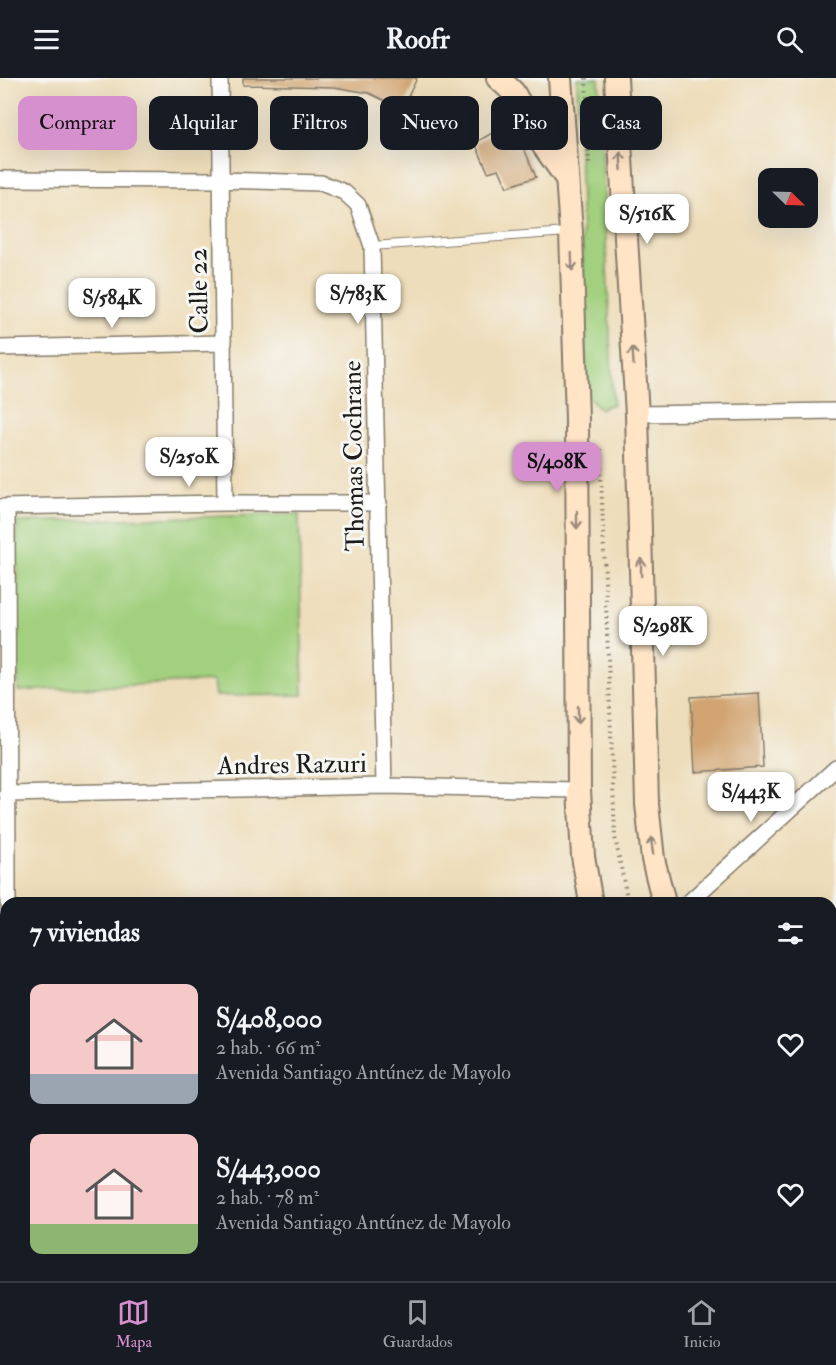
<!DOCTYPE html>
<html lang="es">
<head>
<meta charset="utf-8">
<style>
  :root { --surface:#171b24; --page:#242831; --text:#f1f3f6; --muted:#9ea1a6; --line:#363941; --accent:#d690ce }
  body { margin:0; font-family:"IM FELL Double Pica",serif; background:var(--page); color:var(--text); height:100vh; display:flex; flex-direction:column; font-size:22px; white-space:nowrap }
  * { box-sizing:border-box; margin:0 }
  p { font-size:20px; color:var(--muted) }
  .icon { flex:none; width:33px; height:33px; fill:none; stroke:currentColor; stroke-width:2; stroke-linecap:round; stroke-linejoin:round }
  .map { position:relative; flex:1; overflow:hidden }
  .drawer { position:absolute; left:0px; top:819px; width:837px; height:384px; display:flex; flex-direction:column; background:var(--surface); border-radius:18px 18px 0 0; box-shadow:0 6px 24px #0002 }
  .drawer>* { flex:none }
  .guide { position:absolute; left:18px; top:18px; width:801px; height:54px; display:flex; gap:12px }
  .needle { width:39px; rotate:113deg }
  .buttons { position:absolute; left:758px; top:90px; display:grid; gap:12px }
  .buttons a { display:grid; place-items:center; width:60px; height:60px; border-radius:12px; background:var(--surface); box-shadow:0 6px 24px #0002; font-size:30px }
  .price { position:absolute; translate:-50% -51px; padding:0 14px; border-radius:12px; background:#fff; color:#222; font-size:20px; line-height:39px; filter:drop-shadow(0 2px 3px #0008) }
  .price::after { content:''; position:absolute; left:50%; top:36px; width:18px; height:14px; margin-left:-9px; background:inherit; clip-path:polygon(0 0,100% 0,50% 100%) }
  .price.selected { background:var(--accent); color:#111 }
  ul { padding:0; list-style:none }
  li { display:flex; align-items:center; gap:18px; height:150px; padding:0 30px }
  li span { display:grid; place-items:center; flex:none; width:168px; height:120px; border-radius:12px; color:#555 }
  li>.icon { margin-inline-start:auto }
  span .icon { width:72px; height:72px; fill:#fffc; stroke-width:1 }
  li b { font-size:26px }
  h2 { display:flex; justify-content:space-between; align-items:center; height:72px; padding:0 30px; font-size:26px }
  .pill { padding:0 21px; border-radius:12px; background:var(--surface); box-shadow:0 6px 24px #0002; font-size:21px; line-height:54px }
  .pill.selected { background:var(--accent); color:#111 }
  header { display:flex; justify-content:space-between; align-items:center; height:78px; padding:0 30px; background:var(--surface); font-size:27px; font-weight:800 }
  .dock { display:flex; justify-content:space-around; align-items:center; height:84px; border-top:2px solid var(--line); background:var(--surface); font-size:16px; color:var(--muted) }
  .dock a { display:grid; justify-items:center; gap:3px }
  .dock .selected { color:var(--accent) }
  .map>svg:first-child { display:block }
</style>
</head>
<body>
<header><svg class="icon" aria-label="menu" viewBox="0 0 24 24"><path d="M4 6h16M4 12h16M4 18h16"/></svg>Roofr<svg class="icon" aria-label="search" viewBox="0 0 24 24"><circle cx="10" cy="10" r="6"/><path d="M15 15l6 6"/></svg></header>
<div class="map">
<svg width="836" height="1203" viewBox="0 0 836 1203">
  <rect width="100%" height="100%" fill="#f6f6f2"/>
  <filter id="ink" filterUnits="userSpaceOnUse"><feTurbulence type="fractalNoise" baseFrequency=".0167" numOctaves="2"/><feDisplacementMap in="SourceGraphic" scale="12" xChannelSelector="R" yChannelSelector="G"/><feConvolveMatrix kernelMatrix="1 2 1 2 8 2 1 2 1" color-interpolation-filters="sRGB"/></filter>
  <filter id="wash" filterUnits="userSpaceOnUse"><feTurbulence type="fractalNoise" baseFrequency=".008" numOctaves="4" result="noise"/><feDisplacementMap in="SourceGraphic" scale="24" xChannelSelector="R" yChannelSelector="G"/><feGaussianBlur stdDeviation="1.35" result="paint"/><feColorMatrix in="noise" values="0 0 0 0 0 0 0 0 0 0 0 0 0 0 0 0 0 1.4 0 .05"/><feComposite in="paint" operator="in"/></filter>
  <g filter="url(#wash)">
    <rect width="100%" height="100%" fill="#eeddba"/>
    <!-- green -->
    <path fill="#a2d07e" stroke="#5f764d" stroke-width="1.5" d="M577,0H599L613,326L600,331L587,317Z
      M299,436L303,617L216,618L214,603L18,613L17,444Z"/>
    <g id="blocks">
      <!-- building -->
      <path fill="#d1a471" d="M243,0H417L402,31L369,15L334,9L243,7Z
        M507,46L523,68L536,99L507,109L499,91L488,94L475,65Z
        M759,615L763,689L695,694L691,619Z"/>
    </g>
  </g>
  <g filter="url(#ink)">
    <use href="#blocks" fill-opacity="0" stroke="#857c6b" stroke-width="1.5"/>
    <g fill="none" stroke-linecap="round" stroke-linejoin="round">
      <!-- service casing -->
      <g stroke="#857c6b" stroke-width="10">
        <path id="service" d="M372,168L568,154"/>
      </g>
      <!-- minor casing -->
      <g stroke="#857c6b" stroke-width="18">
        <path id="minor" d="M220,0L225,425
          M0,101L220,102L321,105L344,114L358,127L372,168L384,708
          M0,270L224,265
          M637,336L836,333
          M0,429L225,425H379
          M7,430L8,825
          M7,716L384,708L579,712
          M688,825L836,690
          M0,840H6
          M831,907L836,903
          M8,1203V1197
          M596,1203L597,1197"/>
      </g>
      <!-- secondary casing -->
      <g stroke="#857c6b" stroke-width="26">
        <path id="secondary" d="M498,0L513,14L543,67L567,101
          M560,0L571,154L577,341L579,712L583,778L591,825
          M616,0L637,336L647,726L653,781L664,825
          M831,1090L836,1096
          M831,1182L836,1188"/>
      </g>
      <!-- path -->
      <path stroke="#857c6b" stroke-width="4" stroke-dasharray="1.5 4.5" stroke-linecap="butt" d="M586,0L589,88
        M600,371L615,759L628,825
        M831,1129L836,1135"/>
      <!-- service -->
      <use href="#service" stroke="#fff" stroke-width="8"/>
      <!-- minor -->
      <use href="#minor" stroke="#fff" stroke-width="15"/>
      <!-- secondary -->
      <use href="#secondary" stroke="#ffe4c6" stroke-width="22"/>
    </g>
    <!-- one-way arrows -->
    <defs><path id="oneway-shaft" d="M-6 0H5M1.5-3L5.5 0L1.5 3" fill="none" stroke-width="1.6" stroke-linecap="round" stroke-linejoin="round" transform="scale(1.5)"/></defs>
    <g stroke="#998a7a">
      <use href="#oneway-shaft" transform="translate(621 83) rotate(-94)"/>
      <use href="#oneway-shaft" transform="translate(572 184) rotate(88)"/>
      <use href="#oneway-shaft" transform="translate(633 278) rotate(-94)"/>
      <use href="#oneway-shaft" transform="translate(577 442) rotate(90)"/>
      <use href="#oneway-shaft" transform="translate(641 489) rotate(-91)"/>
      <use href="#oneway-shaft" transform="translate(578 637) rotate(90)"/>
      <use href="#oneway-shaft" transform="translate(652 768) rotate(-97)"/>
    </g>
  </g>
  <g text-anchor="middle" stroke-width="6" stroke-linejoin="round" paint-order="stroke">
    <!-- street labels -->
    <g font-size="26" fill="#1c1c1c" stroke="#f6f6f2">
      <text transform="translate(198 213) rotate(-91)" y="9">Calle 22</text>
      <text transform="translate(353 378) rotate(-91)" y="9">Thomas Cochrane</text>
      <text transform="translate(292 686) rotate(-1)" y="9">Andres Razuri</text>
    </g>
  </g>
</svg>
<div class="buttons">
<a><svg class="needle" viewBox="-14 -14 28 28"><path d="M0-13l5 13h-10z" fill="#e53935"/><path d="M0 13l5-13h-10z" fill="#9ea1a6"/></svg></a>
</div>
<b class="price" style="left:647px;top:167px">S/516K</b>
<b class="price" style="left:358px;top:247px">S/783K</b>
<b class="price" style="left:112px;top:251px">S/584K</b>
<b class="price" style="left:189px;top:410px">S/250K</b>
<b class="price selected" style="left:557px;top:415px">S/408K</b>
<b class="price" style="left:663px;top:579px">S/298K</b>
<b class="price" style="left:751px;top:745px">S/443K</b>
<div class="guide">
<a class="pill selected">Comprar</a>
<a class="pill">Alquilar</a>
<a class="pill">Filtros</a>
<a class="pill">Nuevo</a>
<a class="pill">Piso</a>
<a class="pill">Casa</a>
</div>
<section class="drawer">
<h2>7 viviendas<svg class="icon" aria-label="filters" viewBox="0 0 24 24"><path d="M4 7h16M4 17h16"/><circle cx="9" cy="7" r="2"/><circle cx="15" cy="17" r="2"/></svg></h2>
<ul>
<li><span style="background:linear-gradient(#f6c9c9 75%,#9aa5b1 0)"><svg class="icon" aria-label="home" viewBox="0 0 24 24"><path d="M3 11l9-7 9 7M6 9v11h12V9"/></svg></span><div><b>S/408,000</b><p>2 hab. · 66 m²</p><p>Avenida Santiago Antúnez de Mayolo</p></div><svg class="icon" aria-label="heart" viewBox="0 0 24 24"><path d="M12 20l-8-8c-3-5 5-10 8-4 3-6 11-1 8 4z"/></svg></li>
<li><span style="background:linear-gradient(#f6c9c9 75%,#8fb573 0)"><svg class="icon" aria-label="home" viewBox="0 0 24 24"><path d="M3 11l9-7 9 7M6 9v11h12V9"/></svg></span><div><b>S/443,000</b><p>2 hab. · 78 m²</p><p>Avenida Santiago Antúnez de Mayolo</p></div><svg class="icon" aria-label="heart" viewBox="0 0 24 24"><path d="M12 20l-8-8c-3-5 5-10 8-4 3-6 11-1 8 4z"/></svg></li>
</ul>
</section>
</div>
<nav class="dock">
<a class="selected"><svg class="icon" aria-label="map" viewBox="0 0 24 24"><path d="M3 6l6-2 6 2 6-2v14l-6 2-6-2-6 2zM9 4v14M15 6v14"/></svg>Mapa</a>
<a><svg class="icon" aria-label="saved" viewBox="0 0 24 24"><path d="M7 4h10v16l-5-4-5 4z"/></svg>Guardados</a>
<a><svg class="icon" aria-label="home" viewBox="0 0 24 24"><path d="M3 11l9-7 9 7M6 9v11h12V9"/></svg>Inicio</a>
</nav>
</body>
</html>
